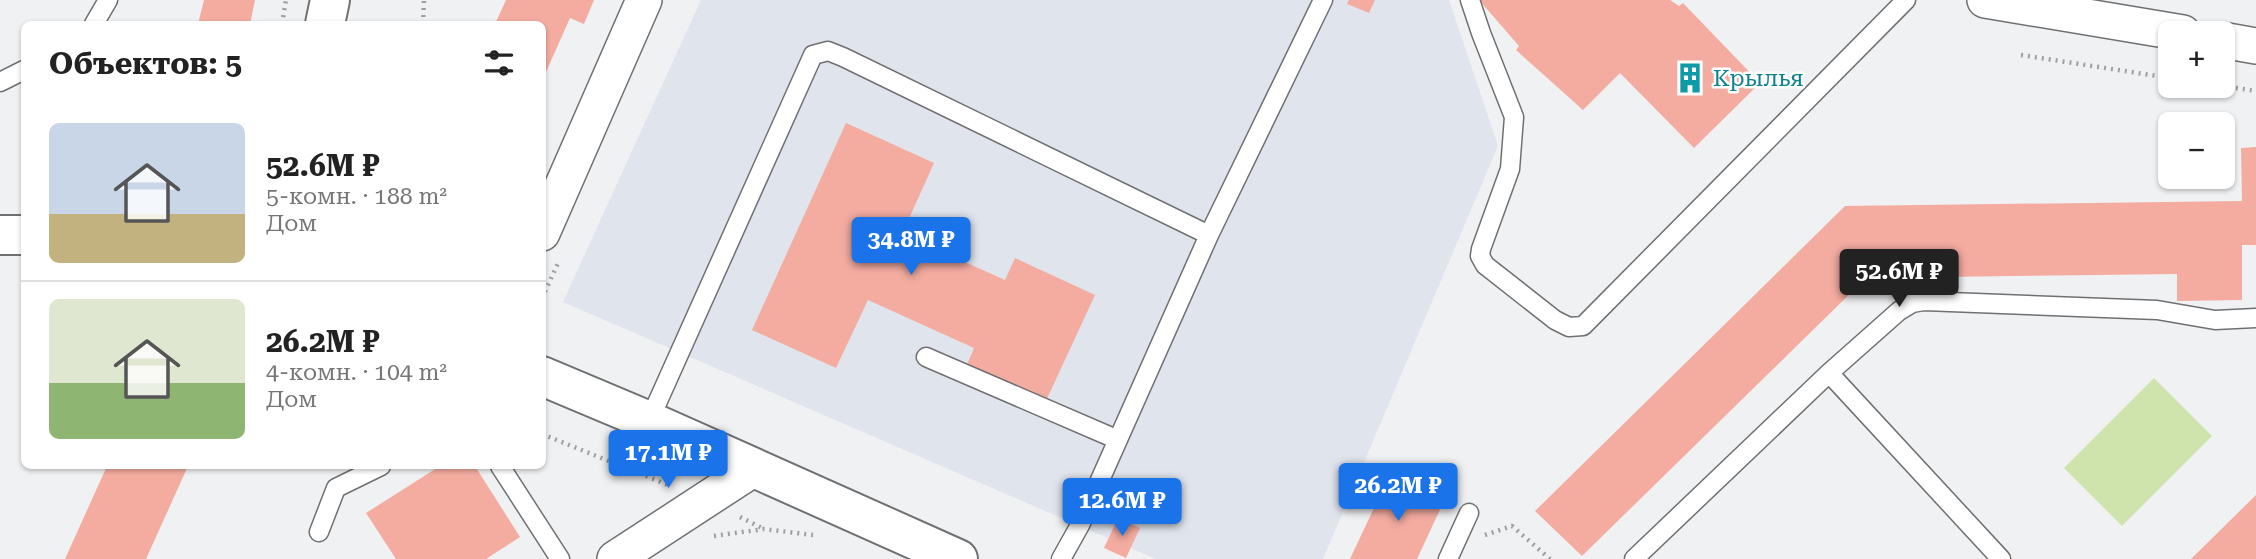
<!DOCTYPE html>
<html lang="ru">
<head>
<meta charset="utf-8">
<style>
  :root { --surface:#fff; --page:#f6f6f6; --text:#222; --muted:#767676; --line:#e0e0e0; --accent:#1a73e8 }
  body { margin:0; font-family:"Roboto Serif",serif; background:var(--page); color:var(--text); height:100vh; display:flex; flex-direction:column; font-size:26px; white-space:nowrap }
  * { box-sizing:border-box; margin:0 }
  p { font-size:23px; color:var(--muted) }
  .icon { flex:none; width:38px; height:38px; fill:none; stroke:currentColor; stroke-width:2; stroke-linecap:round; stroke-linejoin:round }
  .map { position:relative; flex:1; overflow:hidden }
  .side { position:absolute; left:21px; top:21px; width:525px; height:448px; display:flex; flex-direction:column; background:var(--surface); border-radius:10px; box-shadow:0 2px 5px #0004 }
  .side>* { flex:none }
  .controls { position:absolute; left:2158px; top:21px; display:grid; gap:14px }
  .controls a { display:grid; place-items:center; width:77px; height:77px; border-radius:10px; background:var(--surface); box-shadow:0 2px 5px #0004; font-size:35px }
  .price { position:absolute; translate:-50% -60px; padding:0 16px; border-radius:7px; background:var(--accent); color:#fff; font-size:23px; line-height:46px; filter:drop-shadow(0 2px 4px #0008) }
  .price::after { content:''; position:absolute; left:50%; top:42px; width:21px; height:16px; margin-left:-10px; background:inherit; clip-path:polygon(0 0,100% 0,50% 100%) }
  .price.current { background:#222; color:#fff }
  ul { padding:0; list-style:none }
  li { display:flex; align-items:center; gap:21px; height:175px; padding:0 28px }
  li+li { border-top:2px solid var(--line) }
  li span { display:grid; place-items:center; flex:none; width:196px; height:140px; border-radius:10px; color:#555 }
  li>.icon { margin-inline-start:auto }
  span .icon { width:84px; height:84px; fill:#fffc; stroke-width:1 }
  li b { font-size:30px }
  h2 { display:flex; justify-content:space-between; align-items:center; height:84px; padding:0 28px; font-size:30px }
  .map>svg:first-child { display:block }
</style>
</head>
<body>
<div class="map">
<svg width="2256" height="559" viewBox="0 0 2256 559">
  <rect width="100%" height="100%" fill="#f0f1f3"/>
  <!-- built -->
  <path fill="#e0e4ed" d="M701,0H1449L1498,146L1323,559H1156L563,302Z"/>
  <!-- green -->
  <path fill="#cfe4ac" d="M2154,378L2212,436L2122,526L2064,468Z"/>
  <!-- building -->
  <path fill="#f4aca1" d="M204,0H255L250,24H198Z
    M506,0H594L584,24L570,18L542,81V24H495Z
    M1349,0H1375L1369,13L1347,4Z
    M1479,0H1670L1679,6L1683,3L1760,83L1694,148L1620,73L1583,110L1516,50L1519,46Z
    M846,123L934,163L902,234L1005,280L1015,258L1095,295L1045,403L966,367L974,348L868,300L836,368L752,330Z
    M2256,147V245H2242V300L2177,301V274L1866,278L1582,556L1535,511L1845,206L2242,201L2241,148Z
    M107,466H188L146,559H65Z
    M440,466H475L520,537L486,559H396L366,513Z
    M1389,476L1444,501L1417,559H1350Z
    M2256,495V559H2191Z
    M1118,518L1140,528L1126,558L1104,548Z"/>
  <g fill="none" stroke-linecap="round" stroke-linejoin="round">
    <!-- service casing -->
    <g stroke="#6f7072" stroke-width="21">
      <path id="service" d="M1470,0L1481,33L1514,117L1510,169L1481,249L1480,256L1485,265L1555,320L1569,327L1583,326L1906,0
        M94,24L108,0
        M0,82L24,70
        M926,357L1116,439
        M1829,373L2001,559
        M649,421L813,55L828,51L843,57L1209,235
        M500,466L560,559
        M319,532L336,488L381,466
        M1061,559L1080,525L1209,235L1323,0
        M1448,559L1469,513
        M1634,559L1829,373L1899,311L1912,303L1924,301L2157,310L2215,320L2256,318"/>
    </g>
    <!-- minor casing -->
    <g stroke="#6f7072" stroke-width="38">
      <path id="minor" d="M1985,0L2183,33
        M2222,40L2256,46
        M542,233L644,0
        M615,559L753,469"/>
    </g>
    <!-- primary casing -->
    <g stroke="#6f7072" stroke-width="42">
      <path id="primary" d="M325,24L330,0
        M0,235H24
        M542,376L649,421L958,559"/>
    </g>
    <!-- path -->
    <path stroke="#9e9fa0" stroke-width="4.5" stroke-dasharray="2 5" stroke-linecap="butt" d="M282,24L286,0
      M423,24L424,0
      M2021,55L2170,78
      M2222,86L2256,91
      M542,298L559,261
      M542,434L668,485
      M740,517L764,529
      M1485,535L1512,526L1550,559
      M714,536L764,529L813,535"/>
    <!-- service -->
    <use href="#service" stroke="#fff" stroke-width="18"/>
    <!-- minor -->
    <use href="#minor" stroke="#fff" stroke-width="35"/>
    <!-- primary -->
    <use href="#primary" stroke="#fff" stroke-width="38"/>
  </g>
  <!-- icons -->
  <defs>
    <g id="building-bare" transform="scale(2.415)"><path d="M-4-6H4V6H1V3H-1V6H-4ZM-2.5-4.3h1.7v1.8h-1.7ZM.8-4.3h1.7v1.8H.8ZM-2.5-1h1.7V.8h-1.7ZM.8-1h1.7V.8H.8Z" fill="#0f9aa8" stroke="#fefeff" stroke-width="2.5" paint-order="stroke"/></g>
  </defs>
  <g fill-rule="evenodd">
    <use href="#building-bare" x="1690" y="78"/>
  </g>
  <g text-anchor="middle" stroke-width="5" stroke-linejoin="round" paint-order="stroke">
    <!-- culture labels -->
    <g font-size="23" fill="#0d838f" stroke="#fefeff" text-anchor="start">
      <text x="1713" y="86">Крылья</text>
    </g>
  </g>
</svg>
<div class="controls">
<a>+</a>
<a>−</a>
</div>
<b class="price" style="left:911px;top:277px">34.8M ₽</b>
<b class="price current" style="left:1899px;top:309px">52.6M ₽</b>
<b class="price" style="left:668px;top:490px">17.1M ₽</b>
<b class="price" style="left:1398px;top:523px">26.2M ₽</b>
<b class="price" style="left:1122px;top:538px">12.6M ₽</b>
<section class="side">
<h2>Объектов: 5<svg class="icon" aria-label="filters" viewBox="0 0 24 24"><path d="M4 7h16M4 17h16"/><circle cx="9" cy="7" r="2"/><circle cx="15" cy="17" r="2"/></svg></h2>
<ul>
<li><span style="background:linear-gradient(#c9d6e8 65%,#c2b280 0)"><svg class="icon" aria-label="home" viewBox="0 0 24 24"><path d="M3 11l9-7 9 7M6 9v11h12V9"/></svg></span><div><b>52.6M ₽</b><p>5-комн. · 188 m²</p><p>Дом</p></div></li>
<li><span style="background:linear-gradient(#dfe7d0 60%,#8fb573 0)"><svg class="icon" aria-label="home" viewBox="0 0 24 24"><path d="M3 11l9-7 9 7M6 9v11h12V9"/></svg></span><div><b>26.2M ₽</b><p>4-комн. · 104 m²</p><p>Дом</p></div></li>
</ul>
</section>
</div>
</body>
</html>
